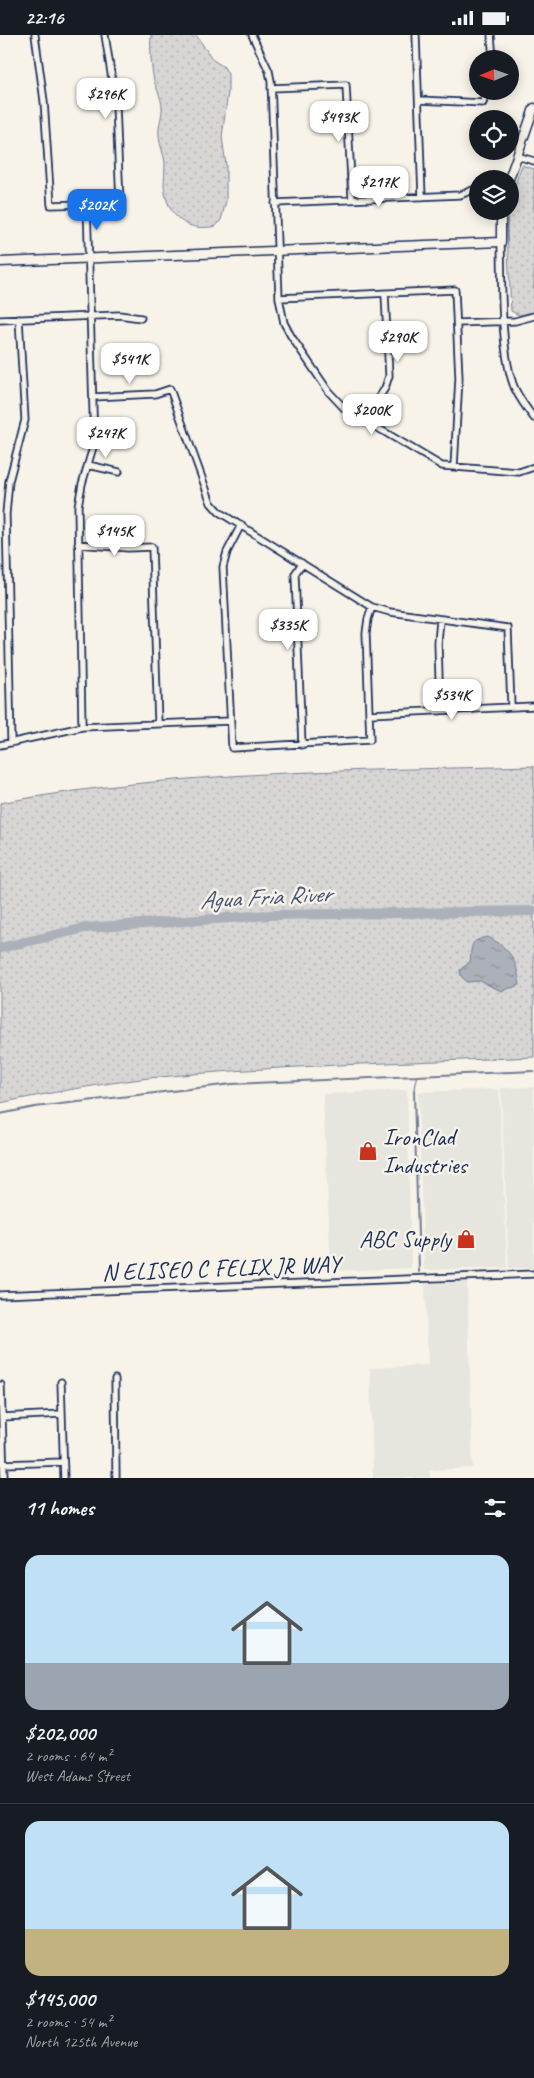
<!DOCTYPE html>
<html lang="en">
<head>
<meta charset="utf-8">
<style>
  :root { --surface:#171b24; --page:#20242c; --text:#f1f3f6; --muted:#9ea1a6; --line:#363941; --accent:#1a73e8 }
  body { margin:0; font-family:Caveat,sans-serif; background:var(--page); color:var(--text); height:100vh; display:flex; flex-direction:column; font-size:19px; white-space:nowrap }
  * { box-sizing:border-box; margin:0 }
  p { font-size:16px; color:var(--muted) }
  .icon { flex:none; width:28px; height:28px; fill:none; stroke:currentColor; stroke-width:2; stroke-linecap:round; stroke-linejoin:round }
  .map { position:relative; height:1443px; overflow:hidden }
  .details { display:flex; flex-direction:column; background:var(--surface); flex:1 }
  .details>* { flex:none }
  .needle { width:32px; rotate:268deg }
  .fabs { position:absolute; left:469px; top:15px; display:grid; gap:10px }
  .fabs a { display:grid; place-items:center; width:50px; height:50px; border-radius:50%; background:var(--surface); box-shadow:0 2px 12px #0003; font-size:25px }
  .price { position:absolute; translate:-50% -42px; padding:0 11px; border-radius:10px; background:#fff; color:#222; font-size:16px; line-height:32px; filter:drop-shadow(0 1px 2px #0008) }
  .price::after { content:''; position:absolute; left:50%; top:30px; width:15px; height:11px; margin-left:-8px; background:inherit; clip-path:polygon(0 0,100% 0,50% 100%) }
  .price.current { background:var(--accent); color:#fff }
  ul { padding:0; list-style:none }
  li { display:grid; align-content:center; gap:10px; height:265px; padding:0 25px }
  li+li { border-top:1px solid var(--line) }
  li span { display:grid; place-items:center; height:155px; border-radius:15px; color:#555 }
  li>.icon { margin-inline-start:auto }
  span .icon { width:90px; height:90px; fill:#fffc; stroke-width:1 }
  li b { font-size:21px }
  h2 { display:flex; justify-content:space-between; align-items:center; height:60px; padding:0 25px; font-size:21px }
  .status { display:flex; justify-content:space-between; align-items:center; height:35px; padding:0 25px; background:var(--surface); direction:ltr }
  .status svg { height:14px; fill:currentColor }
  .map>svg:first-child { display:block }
</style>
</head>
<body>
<div class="status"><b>22:16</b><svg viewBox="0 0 49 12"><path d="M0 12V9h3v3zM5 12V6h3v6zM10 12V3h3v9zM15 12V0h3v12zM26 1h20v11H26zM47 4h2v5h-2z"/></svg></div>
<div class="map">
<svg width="534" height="1443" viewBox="0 0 534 1443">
  <defs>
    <pattern id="green-dots" width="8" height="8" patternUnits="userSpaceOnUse" patternTransform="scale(1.25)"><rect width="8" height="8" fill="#d7d6d4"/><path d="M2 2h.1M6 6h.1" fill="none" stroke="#b8b8b8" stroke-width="1.8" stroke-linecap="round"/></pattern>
    <pattern id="water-ripples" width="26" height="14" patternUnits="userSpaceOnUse" patternTransform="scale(1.25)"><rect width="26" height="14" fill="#acb0b9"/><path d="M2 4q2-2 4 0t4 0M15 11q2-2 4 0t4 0" fill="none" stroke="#8b909a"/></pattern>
  </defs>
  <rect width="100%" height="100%" fill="#f7f3e8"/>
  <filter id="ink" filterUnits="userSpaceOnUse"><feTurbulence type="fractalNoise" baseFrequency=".02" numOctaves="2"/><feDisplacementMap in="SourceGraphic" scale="10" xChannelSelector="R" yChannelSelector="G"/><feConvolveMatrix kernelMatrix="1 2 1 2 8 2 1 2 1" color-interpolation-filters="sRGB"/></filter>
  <g filter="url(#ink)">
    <!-- built -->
    <path fill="#e6e5de" d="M534,1052V1233H509L501,1053Z
      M499,1054L507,1233L424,1235L418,1057Z
      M407,1055L411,1233L331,1236L323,1059Z
      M467,1247L473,1433L429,1435L430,1443H373L370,1333L428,1330L425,1249Z"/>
    <!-- green -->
    <path fill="url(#green-dots)" stroke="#798299" d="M151,0H196L213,25L224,32L228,39V57L222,102L226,130V166L221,185L216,191C186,198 167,181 164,151C164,144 165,136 165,128C164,119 160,111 159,102C158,92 161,85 162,76C163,66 157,55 154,46C151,31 150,15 151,0Z
      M522,130L534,134V277L519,280L511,276L507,197L508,176H510V163Z
      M534,731V1022C406,1028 277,1030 149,1043C99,1049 49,1058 0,1068V768C176,735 356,736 534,731Z"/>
    <!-- water -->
    <path fill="url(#water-ripples)" stroke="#727c95" d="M488,902C512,915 516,925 520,950L501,956L480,946L467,947L461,941L460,935L470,927C472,909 469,906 488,902Z"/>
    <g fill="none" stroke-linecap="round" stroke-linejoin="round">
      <!-- stream -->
      <path stroke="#727c95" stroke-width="2" d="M417,1041L414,1056L419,1237
        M0,1079L35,1072L232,1049L534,1036"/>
      <!-- river -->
      <path stroke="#acb0b9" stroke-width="10" d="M0,913L85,893L271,880L534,876"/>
      <!-- minor casing -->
      <g stroke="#1b2f5e" stroke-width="9">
        <path id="minor" d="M35,0L44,66L51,170L120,168L116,70L105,0
          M252,0L269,36L271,46L279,263L284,288L291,301L329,357L344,373L442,431L519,437L534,432
          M416,0L422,162
          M491,0L493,24
          M271,53L346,50L352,164
          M419,65L483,68L487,56
          M517,121L534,126
          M275,168L460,160L478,153
          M501,207C502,246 500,320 515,354C520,364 527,374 534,383
          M279,263L455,255L459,343L454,432
          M0,285L119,280L141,283
          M457,288L515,286L534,281
          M93,362L155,359L170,354L211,468L219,477L372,572L390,577L508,593L511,671
          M365,385L385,353L389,341L385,259
          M88,430L119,437
          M241,490L227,517L223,532L232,713L370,705L366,598L368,584L372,572
          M78,509L128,513L152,512L158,688
          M302,528L295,539L302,710
          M440,585L438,608L440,676
          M370,679L534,671
          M82,692L78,471L82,449L94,409L87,169
          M11,708L6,479L9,446L25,385L19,284
          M0,710L82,692L230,686
          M0,1260L534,1239
          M115,1344L116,1443
          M61,1347L64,1443
          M1,1350L4,1443
          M2,1382L62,1379
          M3,1429L63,1427"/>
      </g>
      <!-- tertiary casing -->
      <g stroke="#1b2f5e" stroke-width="11">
        <path id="tertiary" d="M509,144L534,73
          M0,227L501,207V176"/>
      </g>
      <!-- minor -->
      <use href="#minor" stroke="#f7f3e8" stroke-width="5.5"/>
      <!-- tertiary -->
      <use href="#tertiary" stroke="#f7f3e8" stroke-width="8"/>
    </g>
  </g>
  <!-- icons -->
  <defs>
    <g id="shop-bare" transform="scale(1.5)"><path d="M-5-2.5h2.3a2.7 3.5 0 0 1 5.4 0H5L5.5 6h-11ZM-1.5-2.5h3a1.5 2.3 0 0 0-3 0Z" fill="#c8321e" stroke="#f7f3e8" stroke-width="2.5" paint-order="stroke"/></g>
  </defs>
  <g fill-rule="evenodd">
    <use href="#shop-bare" x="368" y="1116"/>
    <use href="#shop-bare" x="466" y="1204"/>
  </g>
  <g text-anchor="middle" stroke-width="5" stroke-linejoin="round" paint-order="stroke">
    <!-- poi labels -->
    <g font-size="24" fill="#1b2f5e" stroke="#f7f3e8" text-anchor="start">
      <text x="383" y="1110">IronClad<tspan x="383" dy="28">Industries</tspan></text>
      <text x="451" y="1212" text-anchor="end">ABC Supply</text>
    </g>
    <!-- street labels -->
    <g font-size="24" fill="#1b2f5e" stroke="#f7f3e8">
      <text transform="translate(221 1233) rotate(-2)" y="8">N ELISEO C FELIX JR WAY</text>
    </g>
    <!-- water labels -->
    <g font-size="25" font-style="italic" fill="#465679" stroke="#f7f3e8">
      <text transform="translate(265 861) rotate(-3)" y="9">Agua Fria River</text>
    </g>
  </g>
</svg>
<div class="fabs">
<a><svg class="needle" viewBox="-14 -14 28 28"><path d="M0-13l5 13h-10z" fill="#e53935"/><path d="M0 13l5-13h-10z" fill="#9ea1a6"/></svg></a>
<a><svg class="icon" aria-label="locate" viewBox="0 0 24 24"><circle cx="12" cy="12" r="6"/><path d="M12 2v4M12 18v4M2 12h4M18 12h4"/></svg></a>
<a><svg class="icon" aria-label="layers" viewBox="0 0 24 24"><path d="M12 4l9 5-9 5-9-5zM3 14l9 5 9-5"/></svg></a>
</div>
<b class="price" style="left:106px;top:85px">$296K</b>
<b class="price" style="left:339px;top:108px">$493K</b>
<b class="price" style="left:379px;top:173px">$217K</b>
<b class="price current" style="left:97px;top:196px">$202K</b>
<b class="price" style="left:398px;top:328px">$290K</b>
<b class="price" style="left:130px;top:350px">$541K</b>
<b class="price" style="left:372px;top:401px">$200K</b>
<b class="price" style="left:106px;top:424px">$247K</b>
<b class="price" style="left:115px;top:522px">$145K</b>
<b class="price" style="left:288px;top:616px">$335K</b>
<b class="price" style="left:452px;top:686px">$534K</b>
</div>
<section class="details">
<h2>11 homes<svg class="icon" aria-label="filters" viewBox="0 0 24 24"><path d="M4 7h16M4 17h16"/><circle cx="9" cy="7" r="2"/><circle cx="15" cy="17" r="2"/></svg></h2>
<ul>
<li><span style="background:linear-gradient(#bfe0f5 70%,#9aa5b1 0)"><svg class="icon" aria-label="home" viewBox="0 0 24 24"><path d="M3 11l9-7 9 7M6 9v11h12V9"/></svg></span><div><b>$202,000</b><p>2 rooms · 64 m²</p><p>West Adams Street</p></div></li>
<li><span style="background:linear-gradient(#bfe0f5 70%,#c2b280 0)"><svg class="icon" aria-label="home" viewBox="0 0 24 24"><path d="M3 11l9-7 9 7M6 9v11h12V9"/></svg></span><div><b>$145,000</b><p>2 rooms · 54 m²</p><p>North 125th Avenue</p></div></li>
</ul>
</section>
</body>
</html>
